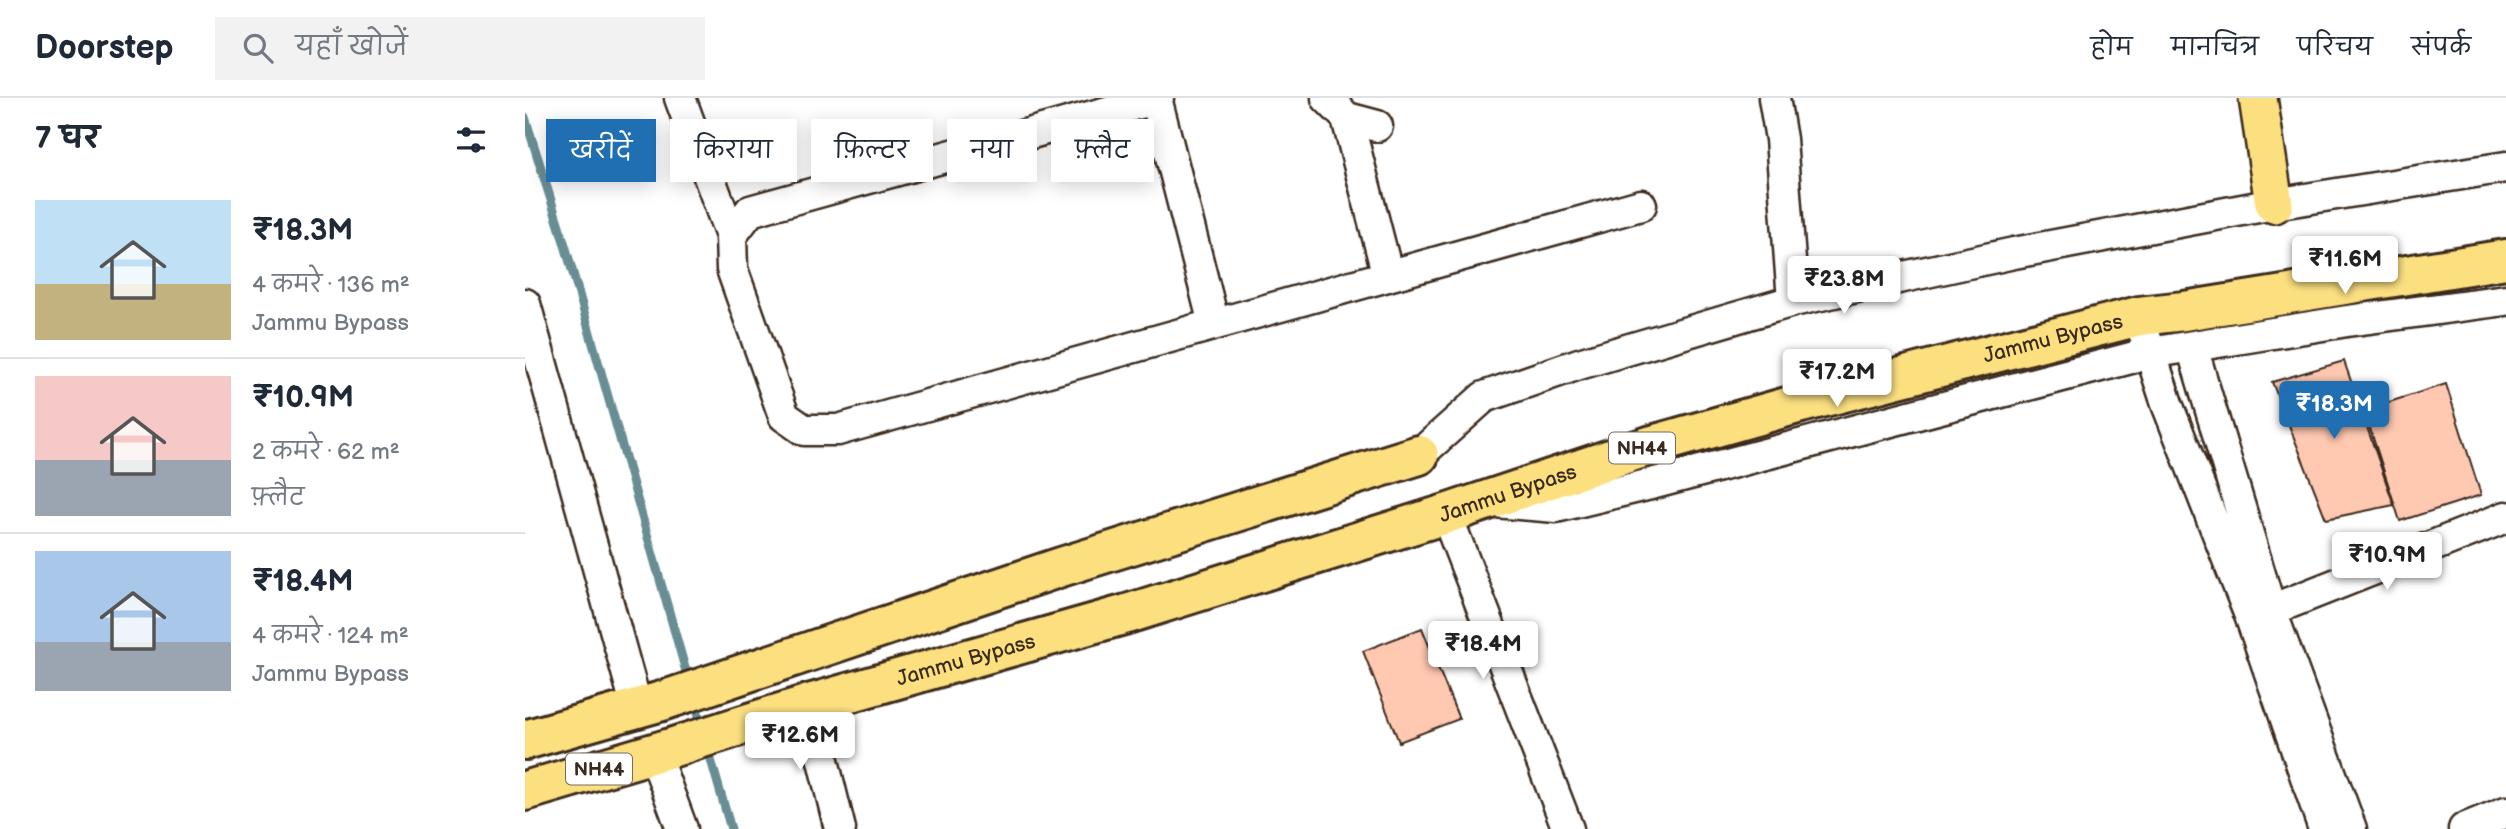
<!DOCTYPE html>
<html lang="hi">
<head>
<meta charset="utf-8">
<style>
  :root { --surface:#fff; --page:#f2f2f3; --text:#1f2937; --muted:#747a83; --line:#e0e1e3; --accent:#1f6fb2 }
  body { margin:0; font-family:"Balsamiq Sans","Playpen Sans Deva",sans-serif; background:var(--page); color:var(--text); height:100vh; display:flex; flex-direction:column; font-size:26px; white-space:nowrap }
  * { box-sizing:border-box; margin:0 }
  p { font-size:23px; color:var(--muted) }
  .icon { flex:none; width:38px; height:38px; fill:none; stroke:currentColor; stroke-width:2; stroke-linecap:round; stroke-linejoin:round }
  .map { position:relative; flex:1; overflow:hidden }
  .details { display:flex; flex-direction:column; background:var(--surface); width:525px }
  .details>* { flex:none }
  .top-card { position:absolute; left:21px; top:21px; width:665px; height:63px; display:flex; gap:14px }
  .price { position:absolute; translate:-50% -60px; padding:0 16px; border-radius:7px; background:#fff; color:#222; font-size:23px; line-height:46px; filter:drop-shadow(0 2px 4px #0008) }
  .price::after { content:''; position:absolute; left:50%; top:42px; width:21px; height:16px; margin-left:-10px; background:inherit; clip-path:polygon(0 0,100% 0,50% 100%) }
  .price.current { background:var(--accent); color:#fff }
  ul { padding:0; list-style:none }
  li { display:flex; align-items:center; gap:21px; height:175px; padding:0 35px }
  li+li { border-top:2px solid var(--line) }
  li span { display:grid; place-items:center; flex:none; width:196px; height:140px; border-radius:0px; color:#555 }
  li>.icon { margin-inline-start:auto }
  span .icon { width:84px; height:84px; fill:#fffc; stroke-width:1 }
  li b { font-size:30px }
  h2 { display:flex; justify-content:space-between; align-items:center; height:84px; padding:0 35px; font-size:30px }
  .tag { padding:0 24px; border-radius:0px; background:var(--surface); box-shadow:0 4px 18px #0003; font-size:24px; line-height:63px }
  .tag.current { background:var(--accent); color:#fff }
  header { display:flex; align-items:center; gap:42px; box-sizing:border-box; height:98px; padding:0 35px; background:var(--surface); border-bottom:2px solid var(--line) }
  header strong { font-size:33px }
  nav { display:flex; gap:38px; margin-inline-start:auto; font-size:24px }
  .search { width:490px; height:63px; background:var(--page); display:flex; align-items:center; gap:18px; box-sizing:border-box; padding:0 24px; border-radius:0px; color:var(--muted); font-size:26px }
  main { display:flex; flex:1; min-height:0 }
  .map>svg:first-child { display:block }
</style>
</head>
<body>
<header>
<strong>Doorstep</strong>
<div class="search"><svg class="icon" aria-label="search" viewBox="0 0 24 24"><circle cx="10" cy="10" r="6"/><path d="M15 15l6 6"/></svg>यहाँ खोजें</div>
<nav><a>होम</a><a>मानचित्र</a><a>परिचय</a><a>संपर्क</a></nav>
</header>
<main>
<section class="details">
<h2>7 घर<svg class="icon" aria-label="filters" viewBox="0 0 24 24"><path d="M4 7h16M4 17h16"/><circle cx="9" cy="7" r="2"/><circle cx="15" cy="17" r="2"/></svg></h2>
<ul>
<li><span style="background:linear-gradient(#bfe0f5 60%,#c2b280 0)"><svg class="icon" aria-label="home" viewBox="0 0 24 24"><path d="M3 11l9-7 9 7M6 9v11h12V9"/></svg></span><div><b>₹18.3M</b><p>4 कमरे · 136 m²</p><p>Jammu Bypass</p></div></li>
<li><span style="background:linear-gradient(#f6c9c9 60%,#9aa5b1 0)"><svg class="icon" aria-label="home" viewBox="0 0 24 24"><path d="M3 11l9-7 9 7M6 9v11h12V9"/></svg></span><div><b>₹10.9M</b><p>2 कमरे · 62 m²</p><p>फ़्लैट</p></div></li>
<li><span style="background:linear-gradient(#a9c7e8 65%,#9aa5b1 0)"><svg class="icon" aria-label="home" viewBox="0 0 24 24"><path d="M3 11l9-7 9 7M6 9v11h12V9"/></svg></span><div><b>₹18.4M</b><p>4 कमरे · 124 m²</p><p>Jammu Bypass</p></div></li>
</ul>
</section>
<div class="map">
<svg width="1981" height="731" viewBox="0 0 1981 731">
  <rect width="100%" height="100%" fill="#fff"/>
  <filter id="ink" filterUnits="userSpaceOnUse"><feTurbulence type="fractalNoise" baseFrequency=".0143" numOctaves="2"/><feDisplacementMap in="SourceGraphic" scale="14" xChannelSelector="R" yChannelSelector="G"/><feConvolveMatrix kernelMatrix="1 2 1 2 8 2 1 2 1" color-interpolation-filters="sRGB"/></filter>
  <g filter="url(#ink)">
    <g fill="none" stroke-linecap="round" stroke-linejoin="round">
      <!-- stream -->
      <path stroke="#678e94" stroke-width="9" d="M0,19L40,147L164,584
        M169,601L178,632
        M182,648L206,731"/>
    </g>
    <!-- building -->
    <path fill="#ffc8b1" stroke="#3b2a1e" stroke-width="2" d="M1819,263L1869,407L1801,421L1747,284Z
      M1921,286L1956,397L1875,423L1839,312Z
      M897,530L934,621L874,644L838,553Z"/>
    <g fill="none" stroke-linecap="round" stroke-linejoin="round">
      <!-- minor casing -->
      <g stroke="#3b2a1e" stroke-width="35">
        <path id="minor" d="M155,0L206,138
          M631,0L689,226
          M633,0L225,113L206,138L207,171L259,318L279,332H313L1116,107
          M802,0L822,20L852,28
          M1249,0L1256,41L1268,203
          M822,20L863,178
          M0,206L112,610
          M1620,238L1642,306L1726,520L1799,731
          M1667,249L1746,513L1826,731
          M894,357L959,299L1054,266L1268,203L1489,155L1749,106L1981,69
          M969,404L1031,409L1130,385L1625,255L1822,223L1981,202
          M921,416L1043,731
          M1726,520L1981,419
          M284,606L315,731
          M129,655L157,731
          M1939,731L1981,714"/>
      </g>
      <!-- major casing -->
      <g stroke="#3b2a1e" stroke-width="42">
        <path id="major" d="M1733,0L1749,106"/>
      </g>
      <!-- highway casing -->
      <g stroke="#3b2a1e" stroke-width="44">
        <g id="highway">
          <path d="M0,642L137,603L536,469L894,357"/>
          <path id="s1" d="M0,693L149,649L284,606L602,516L921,416L1124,348L1276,305L1614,218L1659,213L1981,161"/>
        </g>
      </g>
      <!-- minor -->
      <use href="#minor" stroke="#fff" stroke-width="30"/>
      <!-- major -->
      <use href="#major" stroke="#fce080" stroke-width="37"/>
      <!-- highway -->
      <use href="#highway" stroke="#fce080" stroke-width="38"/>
    </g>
  </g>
  <g text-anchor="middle" stroke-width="5" stroke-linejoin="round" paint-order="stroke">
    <!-- shield labels -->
    <g fill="#fff" stroke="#766a62" stroke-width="2">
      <rect x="1084" y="334.5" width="66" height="31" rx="5"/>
      <rect x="41" y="655.5" width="66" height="31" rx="5"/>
    </g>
    <g font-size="19" font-weight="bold" fill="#3b2a1e">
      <text x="1117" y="357">NH44</text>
      <text x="74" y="678">NH44</text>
    </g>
    <!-- street labels -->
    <g font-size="21" fill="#3b2a1e" stroke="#fff">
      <text dy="7" stroke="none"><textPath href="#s1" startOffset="1594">Jammu Bypass</textPath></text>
      <text dy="7" stroke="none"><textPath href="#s1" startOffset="1027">Jammu Bypass</textPath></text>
      <text dy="7" stroke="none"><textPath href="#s1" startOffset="460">Jammu Bypass</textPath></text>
    </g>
  </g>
</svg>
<b class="price" style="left:1820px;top:198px">₹11.6M</b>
<b class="price" style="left:1319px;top:218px">₹23.8M</b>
<b class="price" style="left:1312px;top:311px">₹17.2M</b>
<b class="price current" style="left:1809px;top:343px">₹18.3M</b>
<b class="price" style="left:1862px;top:494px">₹10.9M</b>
<b class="price" style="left:958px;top:583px">₹18.4M</b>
<b class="price" style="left:275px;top:674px">₹12.6M</b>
<div class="top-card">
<a class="tag current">खरीदें</a>
<a class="tag">किराया</a>
<a class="tag">फ़िल्टर</a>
<a class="tag">नया</a>
<a class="tag">फ़्लैट</a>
</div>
</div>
</main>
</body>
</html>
